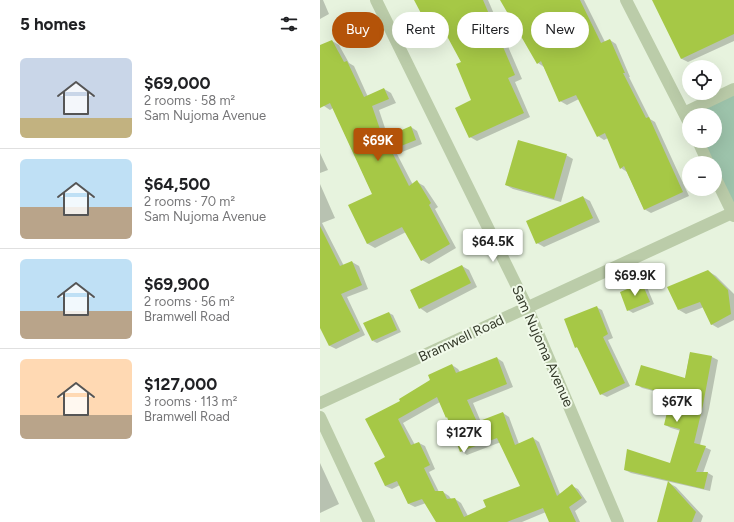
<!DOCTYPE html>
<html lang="en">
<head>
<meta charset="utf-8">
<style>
  :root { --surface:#fff; --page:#f6f6f6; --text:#202124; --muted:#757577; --line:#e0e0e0; --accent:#b45309 }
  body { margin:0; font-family:Figtree,sans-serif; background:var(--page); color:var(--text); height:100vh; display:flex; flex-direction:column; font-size:15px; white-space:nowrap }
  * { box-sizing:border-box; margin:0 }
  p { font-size:13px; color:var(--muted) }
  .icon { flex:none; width:22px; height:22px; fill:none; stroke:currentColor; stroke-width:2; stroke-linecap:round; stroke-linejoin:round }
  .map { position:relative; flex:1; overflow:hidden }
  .side { display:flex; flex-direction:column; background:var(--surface); width:320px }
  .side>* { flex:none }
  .banner { position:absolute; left:12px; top:12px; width:342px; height:36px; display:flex; gap:8px }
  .fabs { position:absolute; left:362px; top:60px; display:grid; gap:8px }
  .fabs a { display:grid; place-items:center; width:40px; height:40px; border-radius:50%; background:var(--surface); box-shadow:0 4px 16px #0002; font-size:20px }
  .price { position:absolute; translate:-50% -34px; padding:0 9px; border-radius:4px; background:#fff; color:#222; font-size:13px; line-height:26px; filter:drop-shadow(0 1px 2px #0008) }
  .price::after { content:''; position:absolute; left:50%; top:24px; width:12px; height:9px; margin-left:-6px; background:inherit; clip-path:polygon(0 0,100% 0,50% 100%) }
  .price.active { background:var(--accent); color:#fff }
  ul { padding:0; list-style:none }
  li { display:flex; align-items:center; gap:12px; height:100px; padding:0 20px }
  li+li { border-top:1px solid var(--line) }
  li span { display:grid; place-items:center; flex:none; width:112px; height:80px; border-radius:6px; color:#555 }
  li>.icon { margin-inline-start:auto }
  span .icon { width:48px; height:48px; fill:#fffc; stroke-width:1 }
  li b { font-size:17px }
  h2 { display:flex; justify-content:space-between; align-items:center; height:48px; padding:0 20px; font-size:17px }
  .pill { padding:0 14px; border-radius:18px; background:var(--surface); box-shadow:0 4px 16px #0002; font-size:14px; line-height:36px }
  .pill.active { background:var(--accent); color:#fff }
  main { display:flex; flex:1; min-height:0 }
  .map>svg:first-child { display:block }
</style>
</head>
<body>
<main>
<section class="side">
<h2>5 homes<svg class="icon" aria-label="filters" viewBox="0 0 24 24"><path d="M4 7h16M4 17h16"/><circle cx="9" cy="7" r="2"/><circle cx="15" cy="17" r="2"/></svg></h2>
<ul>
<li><span style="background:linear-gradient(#c9d6e8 75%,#c2b280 0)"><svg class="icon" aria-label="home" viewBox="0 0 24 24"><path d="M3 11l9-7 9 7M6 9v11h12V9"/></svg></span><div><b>$69,000</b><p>2 rooms · 58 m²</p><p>Sam Nujoma Avenue</p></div></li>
<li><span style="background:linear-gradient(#bfe0f5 60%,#b9a48a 0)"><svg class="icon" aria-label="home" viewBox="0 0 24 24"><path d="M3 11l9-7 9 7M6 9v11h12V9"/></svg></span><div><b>$64,500</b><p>2 rooms · 70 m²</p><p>Sam Nujoma Avenue</p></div></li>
<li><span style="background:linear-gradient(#bfe0f5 65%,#b9a48a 0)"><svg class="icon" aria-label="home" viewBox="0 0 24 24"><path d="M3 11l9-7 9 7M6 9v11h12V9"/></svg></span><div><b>$69,900</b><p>2 rooms · 56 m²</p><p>Bramwell Road</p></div></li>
<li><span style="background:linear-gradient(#ffd9b3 70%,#b9a48a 0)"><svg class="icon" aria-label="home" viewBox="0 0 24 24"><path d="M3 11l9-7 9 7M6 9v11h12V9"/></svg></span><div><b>$127,000</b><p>3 rooms · 113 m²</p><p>Bramwell Road</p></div></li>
</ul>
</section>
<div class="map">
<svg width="414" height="522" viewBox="0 0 414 522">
  <rect width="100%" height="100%" fill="#e7f3de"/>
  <!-- green -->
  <path fill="#9dc3ab" d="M414,89V210L395,173V163H390L379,141H395V115H369L364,113Z"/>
  <!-- shadow -->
  <path fill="#0003" fill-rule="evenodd" d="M0,0H3L9,14L0,19Z
    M95,0H169H168L202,79L195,82L210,117L157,141L150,137L153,101L142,63L119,19L112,23L105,19Z
    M182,0H264L285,42L290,40L296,44L310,77H309L330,119L335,122L369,196L331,213L324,209L307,172L301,168L288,138L284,140L278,136L259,99L247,105L240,101L224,67L218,63Z
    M333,0H414V41L368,62L362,59Z
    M12,41L19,45L29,63L34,66L48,97L64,89L71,93L76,103L59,110L68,137L91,127L97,131L102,144L77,154L93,185L97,182L104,186L118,207L115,209L136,248L109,264L102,260L86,232L55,248L48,244L30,205L53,195L13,108L10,110L4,106L0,97V46Z
    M0,153L8,170L0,173Z
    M246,155L253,159L241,202L193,189L186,185Z
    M0,184L15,218L2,223L24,266L32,262L39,266L48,289L27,297L45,335L16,349L10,346L0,326Z
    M263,197L270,201L280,222L224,247L217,243L207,222Z
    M142,266L149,270L157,287L107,313L100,308L91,291Z
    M388,271L396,276L414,294V320L398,328L391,324L384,307L366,314L359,310Z
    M322,285L327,287L334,304L313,313L308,310Z
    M276,307L282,310L293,338L288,340L310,386L287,397L281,394L260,349L256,347Z
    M69,313L73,315L81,332L57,343L53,341Z
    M370,353L392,357L398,360L389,409L380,445L391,450L383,473H388L393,476L390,491L311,473L305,470L351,464L361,431L351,428L345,425L352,396L322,388L316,384L365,379Z
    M177,358L183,362L193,387L153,403L161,422L183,413L189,417L199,444L213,438L219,442L240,494L252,486L258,489L267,502L255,511L260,522H231L226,512L202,522H117L106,503L95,507L89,504L80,485L72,489L65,486L67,458L81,401L132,365L138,369L140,372ZM120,402L126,417L129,418L141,451L147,455L181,442L201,486L167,507L148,516L141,503L135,499H131L129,496L123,492H119L109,472L115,469L105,446L99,443L95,445L83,423Z
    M0,463L19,504L0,513Z
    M349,483L356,487L383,516L381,522H338Z"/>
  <!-- building -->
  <path fill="#a6c846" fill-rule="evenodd" d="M94,0H163L195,75L188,78L204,113L149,138L135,108L151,100L136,64L141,62L115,14L104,19Z
    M180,0H260L281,43L290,39L305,73H303L326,118L329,117L363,192L324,210L304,166L300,169L285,133L277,137L256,95L239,102L221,61L217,64Z
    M332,0H414V34L361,59Z
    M12,40L24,62L27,61L44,97L64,88L69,99L52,106L63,138L91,126L96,140L71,150L89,186L97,180L111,203L109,205L130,244L101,261L82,227L47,244L28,205L52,194L10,103L0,108V45Z
    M198,140L247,154L234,199L185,185Z
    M263,196L273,218L216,244L206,221Z
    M0,226L20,266L32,261L42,285L21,294L40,331L9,346L0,328Z
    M142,265L151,283L99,309L90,290Z
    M388,270L408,290L411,314L391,325L380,302L358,310L347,287Z
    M322,283L330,302L307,311L300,292Z
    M277,306L288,334L283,337L305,383L280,395L257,347L255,348L244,319Z
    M69,312L77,330L52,341L43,323Z
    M370,352L392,356L383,405L374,443L386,446L376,472H388L384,489L304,470L307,449L350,463L360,429L344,425L351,395L315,385L321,365L365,378Z
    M177,357L187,384L147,400L157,422L183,412L195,445L213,437L237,496L252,484L262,498L249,507L256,522H229L223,508L187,522H116L102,499L88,504L77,481L65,486L54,463L65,457L45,419L80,401L79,399L110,380L108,375L132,364L136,373ZM117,397L126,418L127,417L140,452L177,438L200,486L163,500L166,507L144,517L135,498L127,499L123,491H115L104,468L110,465L99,442L91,445L78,419Z
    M348,481L376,512L372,522H337Z"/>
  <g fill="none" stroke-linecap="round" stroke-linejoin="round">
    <!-- street -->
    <path stroke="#bbcca9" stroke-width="12" d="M56,0L207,307L298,522
      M306,0L369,123
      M364,113L414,89
      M378,141L388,163
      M395,177L414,216
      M0,403L412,213
      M0,417L49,522"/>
  </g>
  <g text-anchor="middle" stroke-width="4" stroke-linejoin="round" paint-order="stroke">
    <!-- street labels -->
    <g font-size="14" fill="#333929" stroke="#f1faea">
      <text transform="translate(141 338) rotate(-25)" y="5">Bramwell Road</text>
      <text transform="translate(223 346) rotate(66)" y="5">Sam Nujoma Avenue</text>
    </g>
  </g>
</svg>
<div class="fabs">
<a><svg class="icon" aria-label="locate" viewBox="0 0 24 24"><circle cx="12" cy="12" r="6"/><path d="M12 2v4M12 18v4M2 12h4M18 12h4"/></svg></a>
<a>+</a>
<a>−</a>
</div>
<b class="price active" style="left:58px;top:162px">$69K</b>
<b class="price" style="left:173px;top:263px">$64.5K</b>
<b class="price" style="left:315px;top:297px">$69.9K</b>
<b class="price" style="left:357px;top:423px">$67K</b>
<b class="price" style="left:144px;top:454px">$127K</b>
<div class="banner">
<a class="pill active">Buy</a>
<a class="pill">Rent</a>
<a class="pill">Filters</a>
<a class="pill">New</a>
</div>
</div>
</main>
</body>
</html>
